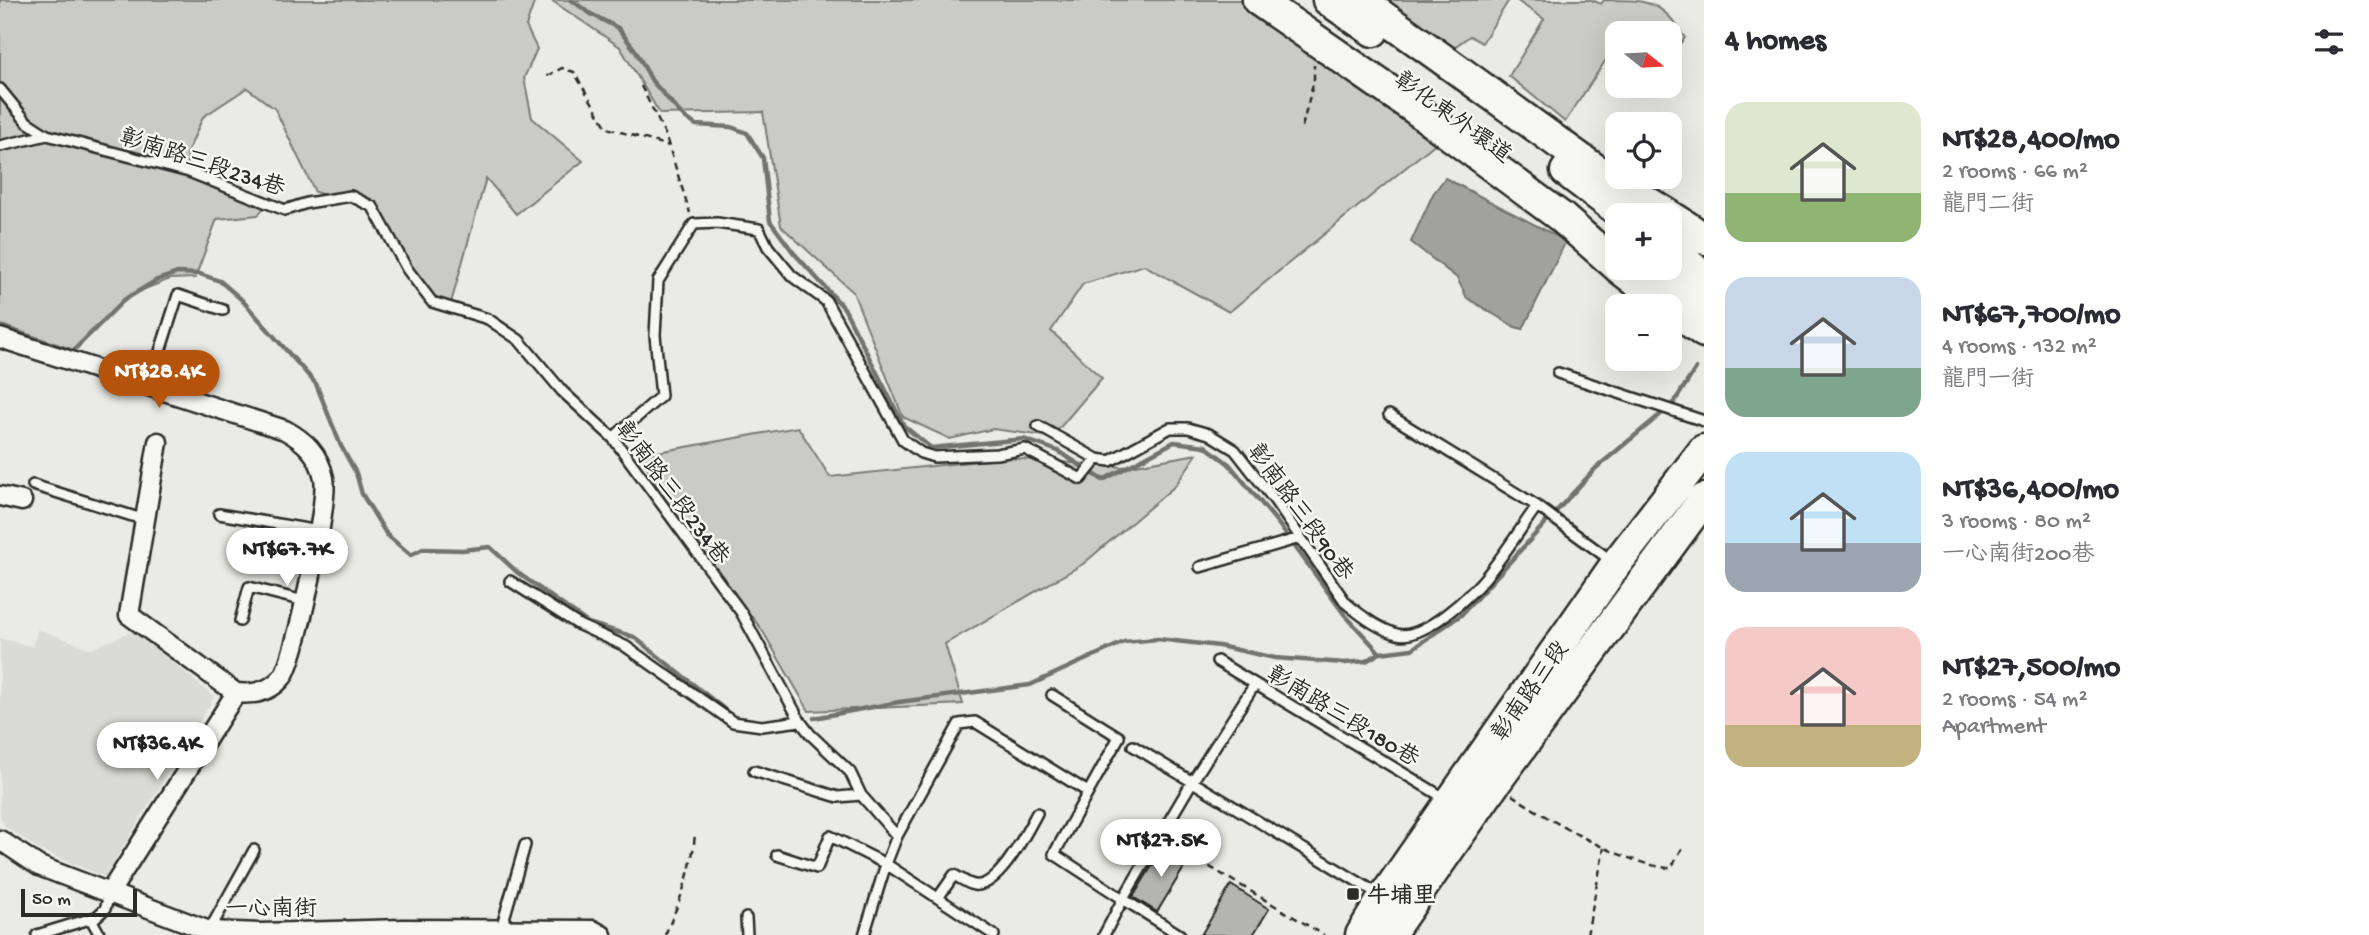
<!DOCTYPE html>
<html lang="en">
<head>
<meta charset="utf-8">
<style>
  :root { --surface:#fff; --page:#f2f2f3; --text:#2b2b33; --muted:#7c7c81; --accent:#b45309 }
  body { margin:0; font-family:"Gochi Hand","LXGW WenKai TC",sans-serif; background:var(--page); color:var(--text); height:100vh; display:flex; flex-direction:column; font-size:26px; white-space:nowrap }
  * { box-sizing:border-box; margin:0 }
  p { font-size:23px; color:var(--muted) }
  .icon { flex:none; width:38px; height:38px; fill:none; stroke:currentColor; stroke-width:2; stroke-linecap:round; stroke-linejoin:round }
  .map { position:relative; flex:1; overflow:hidden }
  .sheet { display:flex; flex-direction:column; background:var(--surface); width:665px }
  .sheet>* { flex:none }
  .needle { width:46px; rotate:108deg }
  .fabs { position:absolute; left:1605px; top:21px; display:grid; gap:14px }
  .fabs a { display:grid; place-items:center; width:77px; height:77px; border-radius:14px; background:var(--surface); box-shadow:0 7px 28px #0002; font-size:35px }
  .scale { position:absolute; left:21px; bottom:18px; width:116px; box-sizing:border-box; padding-left:7px; border:4px solid #2b2b2b; border-top:0; font-size:19px; line-height:24px; white-space:nowrap; color:#2b2b2b; -webkit-text-stroke:5px #f6f6f2; paint-order:stroke }
  .price { position:absolute; translate:-50% -60px; padding:0 16px; border-radius:24px; background:#fff; color:#222; font-size:23px; line-height:46px; filter:drop-shadow(0 2px 4px #0008) }
  .price::after { content:''; position:absolute; left:50%; top:42px; width:21px; height:16px; margin-left:-10px; background:inherit; clip-path:polygon(0 0,100% 0,50% 100%) }
  .price.current { background:var(--accent); color:#fff }
  ul { padding:0; list-style:none }
  li { display:flex; align-items:center; gap:21px; height:175px; padding:0 21px }
  li span { display:grid; place-items:center; flex:none; width:196px; height:140px; border-radius:21px; color:#555 }
  li>.icon { margin-inline-start:auto }
  span .icon { width:84px; height:84px; fill:#fffc; stroke-width:1 }
  li b { font-size:30px }
  h2 { display:flex; justify-content:space-between; align-items:center; height:84px; padding:0 21px; font-size:30px }
  main { display:flex; flex:1; min-height:0 }
  .map>svg:first-child { display:block }
</style>
</head>
<body>
<main>
<div class="map">
<svg width="1704" height="935" viewBox="0 0 1704 935">
  <rect width="100%" height="100%" fill="#eaeae6"/>
  <filter id="ink" filterUnits="userSpaceOnUse"><feTurbulence type="fractalNoise" baseFrequency=".0143" numOctaves="2"/><feDisplacementMap in="SourceGraphic" scale="14" xChannelSelector="R" yChannelSelector="G"/><feConvolveMatrix kernelMatrix="1 2 1 2 8 2 1 2 1" color-interpolation-filters="sRGB"/></filter>
  <g filter="url(#ink)">
    <!-- built -->
    <path fill="#dadad6" d="M38,629L91,649L135,630L214,697L105,877L38,849L5,826L0,817V638L32,647Z"/>
    <!-- green -->
    <path fill="#cacac7" stroke="#7a7a79" stroke-width="2" d="M0,0H535L526,26L537,49L524,78L532,118L583,161L516,214L486,178L449,310L433,305L366,208L315,192L275,109L247,88L203,117L188,151L187,174L266,205L258,215L217,219L195,278L170,279L127,296L63,362L0,344Z
      M551,0H1253L1437,142L1229,312L1144,265L1083,284L1051,331L1102,378L1052,437L993,429L950,439L903,417L853,292L781,226L763,112L660,114L620,47Z
      M1378,0H1509L1482,43L1470,36L1450,50Z
      M1516,0H1592L1601,4L1604,0C1646,0 1663,0 1685,38L1670,55V33H1627L1625,31L1617,33V43L1565,122L1509,76L1544,19Z
      M798,427L830,477L1007,458L1125,467L1197,454L1175,486L1083,564L945,644L963,704L809,711L762,630L668,506L641,455Z"/>
    <!-- water -->
    <path fill="#a1a19e" stroke="#727270" stroke-width="2" d="M1445,178L1566,241L1523,329L1515,327L1467,298L1457,278L1411,242L1433,194Z"/>
    <g fill="none" stroke-linecap="round" stroke-linejoin="round">
      <!-- stream -->
      <path stroke="#727270" stroke-width="4.5" d="M571,0L591,14L618,28L635,50L652,81L683,116L696,125L731,127L747,133L763,158L770,221L793,252L844,308L904,426L931,448L1024,439L1058,451L1103,480L1174,442L1205,446L1229,464L1277,522L1344,614L1380,653L1412,649L1461,615L1596,468L1673,404L1696,368
        M0,326L73,351L124,300L157,280L177,273L200,274L220,281L241,299L316,384L341,446L356,473L362,494L387,535L411,555L423,549L462,550L490,547L518,573L588,623L634,637L724,709
        M814,718L899,702L1030,685L1124,642L1158,639L1219,646L1275,658L1345,663L1366,661L1380,653"/>
    </g>
    <!-- building -->
    <path fill="#b4b4b1" stroke="#2b2b2b" stroke-width="2" d="M1164,846L1188,861L1157,912L1133,897Z
      M1231,885L1269,909L1253,935H1201Z"/>
    <g fill="none" stroke-linecap="round" stroke-linejoin="round">
      <!-- lane casing -->
      <g stroke="#2b2b2b" stroke-width="14">
        <path id="lane" d="M0,89L27,122L47,135L189,172L285,210L307,203L351,196L373,207L407,269L432,302L488,319L519,340L562,391L613,438L741,612L800,721L810,734L850,772L861,795L897,836
          M0,146L47,135
          M1558,373L1704,421
          M149,386L178,295L223,310
          M1389,415L1537,506L1613,562
          M1038,426L1097,459
          M613,438L661,396L655,335L658,281L694,224L717,223L759,229L768,247L792,276L826,301L903,440L921,453L934,457L997,454L1025,449L1081,479L1097,459L1110,461L1170,428H1188L1209,434L1235,450L1275,501L1346,603C1360,615 1379,629 1397,634C1423,641 1474,593 1489,573C1506,552 1521,528 1537,506
          M33,485L145,520
          M219,514L319,531
          M1200,567L1300,538
          M510,581L579,625L625,646L733,722L762,726L800,721
          M240,621L249,587L304,601
          M1217,661L1446,799
          M1052,695L1119,737L1054,854L1123,899L1192,782L1255,684
          M1133,746L1380,895
          M754,771L838,797L861,795
          M777,855L817,868L830,836L886,864L994,935
          M938,898L954,875C960,878 968,884 974,885C999,889 1027,831 1037,813
          M746,918L747,935
          M91,919L100,935
          M501,929L525,845
          M209,931L254,850
          M37,935L96,917L105,909L110,892
          M864,935L886,864L897,836L959,724L975,722L1088,792
          M1104,935L1123,899L1180,935"/>
      </g>
      <!-- street casing -->
      <g stroke="#2b2b2b" stroke-width="23">
        <path id="street" d="M0,338L285,430C305,441 319,454 324,478C329,501 296,657 283,676C271,692 254,695 236,693L129,615L158,442
          M0,496L22,501
          M0,840L39,866L209,931L261,933L403,929L593,930L602,935
          M110,892L236,693"/>
      </g>
      <!-- primary casing -->
      <g stroke="#2b2b2b" stroke-width="35">
        <path id="primary" d="M1258,0L1414,108L1561,217L1617,266
          M1328,0L1373,31
          M1359,0C1439,55 1516,113 1595,169C1631,194 1670,213 1704,239
          M1566,171L1624,215
          M1670,249L1704,277
          M1619,268L1668,306
          M1658,268L1704,306
          M1670,307L1704,332
          M1361,935L1384,897L1616,564L1704,450
          M1389,935L1495,783L1704,499"/>
      </g>
      <!-- path -->
      <path stroke="#2b2b2b" stroke-width="2.5" stroke-dasharray="7 5" stroke-linecap="butt" d="M547,76L562,68L574,72L607,128L669,146
        M641,86L665,134L690,213
        M1302,127L1314,80V65
        M1512,795C1549,820 1626,866 1671,868L1684,845
        M1168,842L1324,935
        M665,935C680,901 693,869 695,832
        M1587,935L1604,848"/>
      <!-- lane -->
      <use href="#lane" stroke="#f6f6f2" stroke-width="9"/>
      <!-- street -->
      <use href="#street" stroke="#f6f6f2" stroke-width="18"/>
      <!-- primary -->
      <use href="#primary" stroke="#f6f6f2" stroke-width="30"/>
    </g>
  </g>
  <!-- markers -->
  <rect fill="#2b2b2b" stroke="#f6f6f2" stroke-width="2.5" x="1346" y="887" width="14" height="14" rx="3.5"/>
  <g text-anchor="middle" stroke-width="5" stroke-linejoin="round" paint-order="stroke">
    <!-- street labels -->
    <g font-size="23" fill="#2b2b2b" stroke="#f6f6f2">
      <text transform="translate(1454 116) rotate(36)" y="8">彰化東外環道</text>
      <text transform="translate(203 161) rotate(18)" y="8">彰南路三段234巷</text>
      <text transform="translate(674 492) rotate(53)" y="8">彰南路三段234巷</text>
      <text transform="translate(1302 511) rotate(54)" y="8">彰南路三段90巷</text>
      <text transform="translate(1529 690) rotate(-55)" y="8">彰南路三段</text>
      <text transform="translate(1344 715) rotate(31)" y="8">彰南路三段180巷</text>
      <text x="271" y="915">一心南街</text>
    </g>
    <!-- poi labels -->
    <g font-size="23" font-weight="bold" fill="#2b2b2b" stroke="#f6f6f2" text-anchor="start">
      <text x="1367" y="902">牛埔里</text>
    </g>
  </g>
</svg>
<div class="fabs">
<a><svg class="needle" viewBox="-14 -14 28 28"><path d="M0-13l5 13h-10z" fill="#e53935"/><path d="M0 13l5-13h-10z" fill="#7c7c81"/></svg></a>
<a><svg class="icon" aria-label="locate" viewBox="0 0 24 24"><circle cx="12" cy="12" r="6"/><path d="M12 2v4M12 18v4M2 12h4M18 12h4"/></svg></a>
<a>+</a>
<a>−</a>
</div>
<div class="scale">50 m</div>
<b class="price current" style="left:159px;top:410px">NT$28.4K</b>
<b class="price" style="left:287px;top:588px">NT$67.7K</b>
<b class="price" style="left:157px;top:782px">NT$36.4K</b>
<b class="price" style="left:1161px;top:879px">NT$27.5K</b>
</div>
<section class="sheet">
<h2>4 homes<svg class="icon" aria-label="filters" viewBox="0 0 24 24"><path d="M4 7h16M4 17h16"/><circle cx="9" cy="7" r="2"/><circle cx="15" cy="17" r="2"/></svg></h2>
<ul>
<li><span style="background:linear-gradient(#dfe7d0 65%,#8fb573 0)"><svg class="icon" aria-label="home" viewBox="0 0 24 24"><path d="M3 11l9-7 9 7M6 9v11h12V9"/></svg></span><div><b>NT$28,400/mo</b><p>2 rooms · 66 m²</p><p>龍門二街</p></div></li>
<li><span style="background:linear-gradient(#c9d6e8 65%,#7fa58c 0)"><svg class="icon" aria-label="home" viewBox="0 0 24 24"><path d="M3 11l9-7 9 7M6 9v11h12V9"/></svg></span><div><b>NT$67,700/mo</b><p>4 rooms · 132 m²</p><p>龍門一街</p></div></li>
<li><span style="background:linear-gradient(#bfe0f5 65%,#9aa5b1 0)"><svg class="icon" aria-label="home" viewBox="0 0 24 24"><path d="M3 11l9-7 9 7M6 9v11h12V9"/></svg></span><div><b>NT$36,400/mo</b><p>3 rooms · 80 m²</p><p>一心南街200巷</p></div></li>
<li><span style="background:linear-gradient(#f6c9c9 70%,#c2b280 0)"><svg class="icon" aria-label="home" viewBox="0 0 24 24"><path d="M3 11l9-7 9 7M6 9v11h12V9"/></svg></span><div><b>NT$27,500/mo</b><p>2 rooms · 54 m²</p><p>Apartment</p></div></li>
</ul>
</section>
</main>
</body>
</html>
